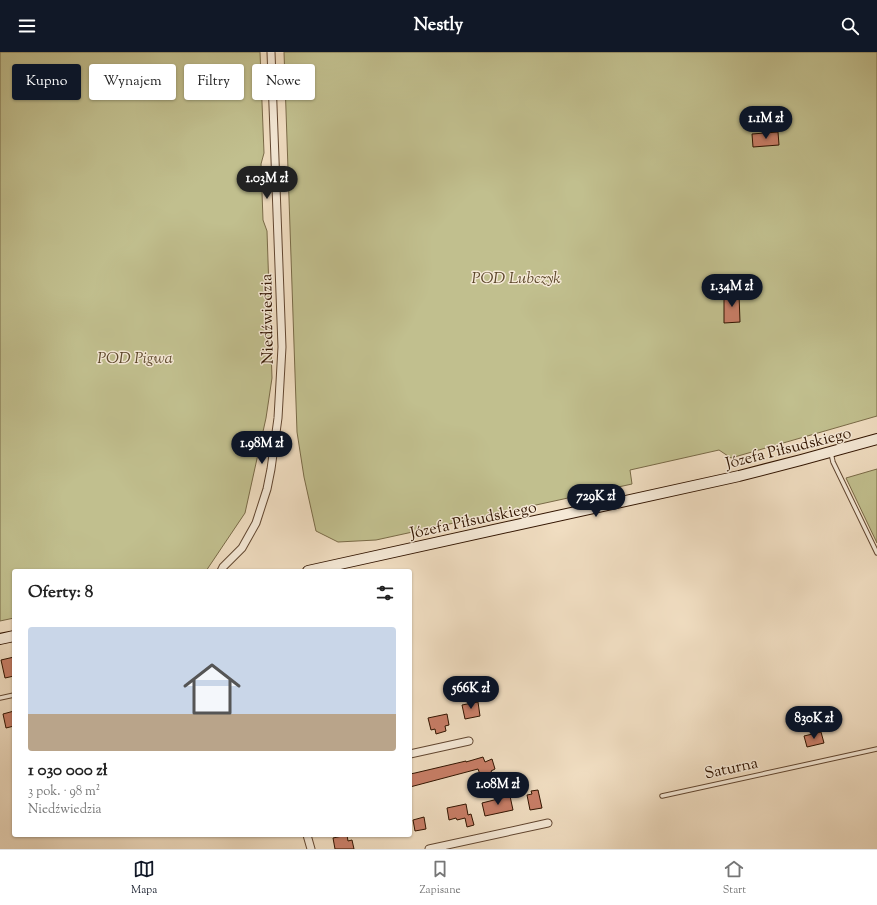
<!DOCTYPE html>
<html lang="pl">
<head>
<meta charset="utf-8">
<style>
  :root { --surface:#fff; --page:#f6f6f6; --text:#222; --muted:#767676; --line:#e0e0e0; --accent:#111827 }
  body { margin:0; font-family:"Sorts Mill Goudy",serif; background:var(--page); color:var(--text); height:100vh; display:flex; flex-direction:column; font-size:15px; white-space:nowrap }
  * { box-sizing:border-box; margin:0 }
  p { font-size:13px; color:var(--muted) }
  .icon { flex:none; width:22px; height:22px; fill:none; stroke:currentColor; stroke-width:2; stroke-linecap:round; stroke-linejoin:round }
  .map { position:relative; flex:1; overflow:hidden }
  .details { position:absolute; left:12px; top:517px; width:400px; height:268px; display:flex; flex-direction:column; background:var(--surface); border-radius:4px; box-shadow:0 1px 3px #0004 }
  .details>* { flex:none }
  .top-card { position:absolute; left:12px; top:12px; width:400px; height:36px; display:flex; gap:8px }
  .price { position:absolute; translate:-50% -34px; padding:0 9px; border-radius:14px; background:var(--accent); color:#fff; font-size:13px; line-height:26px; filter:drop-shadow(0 1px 2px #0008) }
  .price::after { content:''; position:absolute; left:50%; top:24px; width:12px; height:9px; margin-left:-6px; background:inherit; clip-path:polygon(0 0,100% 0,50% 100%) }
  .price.current { background:#222; color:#fff }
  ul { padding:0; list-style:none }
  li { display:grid; align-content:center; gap:8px; height:212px; padding:0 16px }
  li span { display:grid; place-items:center; height:124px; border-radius:4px; color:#555 }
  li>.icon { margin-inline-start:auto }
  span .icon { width:72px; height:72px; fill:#fffc; stroke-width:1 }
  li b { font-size:17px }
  h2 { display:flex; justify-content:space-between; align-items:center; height:48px; padding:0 16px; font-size:17px }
  .chip { padding:0 14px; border-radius:4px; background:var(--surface); box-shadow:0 1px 3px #0004; font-size:14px; line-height:36px }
  .chip.current { background:var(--accent); color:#fff }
  header { display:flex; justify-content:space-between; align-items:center; height:52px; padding:0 16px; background:var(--accent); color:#fff; font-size:18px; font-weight:700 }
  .dock { display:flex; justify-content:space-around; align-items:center; height:56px; border-top:1px solid var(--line); background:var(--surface); font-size:11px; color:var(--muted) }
  .dock a { display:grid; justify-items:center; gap:2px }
  .dock .current { color:var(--accent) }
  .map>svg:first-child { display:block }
</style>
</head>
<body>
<header><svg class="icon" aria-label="menu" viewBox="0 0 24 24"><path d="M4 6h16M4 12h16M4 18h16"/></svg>Nestly<svg class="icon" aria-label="search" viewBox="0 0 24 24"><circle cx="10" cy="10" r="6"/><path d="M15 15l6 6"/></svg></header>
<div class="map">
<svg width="877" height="797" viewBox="0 0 877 797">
  <rect width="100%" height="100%" fill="#f0ddc1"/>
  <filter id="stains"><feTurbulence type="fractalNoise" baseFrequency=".005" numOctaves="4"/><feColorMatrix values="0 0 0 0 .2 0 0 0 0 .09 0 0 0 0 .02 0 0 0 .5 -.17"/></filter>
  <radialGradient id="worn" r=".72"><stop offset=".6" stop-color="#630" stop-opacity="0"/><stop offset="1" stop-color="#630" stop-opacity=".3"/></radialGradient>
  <!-- green -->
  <path fill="#c1bf8e" stroke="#796a47" d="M0,0H260L264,101L261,112L263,168L267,179L272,326L266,366L245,461L206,519H14V566L0,569Z
    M284,0H877V364L731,406L719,398L630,418L632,432L376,488L338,490L316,479L304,425L297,380Z
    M877,417V491L846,426Z"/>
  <!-- building -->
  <path fill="#c87e67" stroke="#311400" d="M778,80L779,93L753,95L752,82Z
    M724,242H739L740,270L724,271Z
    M14,605V624L5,626L1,608Z
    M478,650L480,664L465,667L462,653Z
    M14,659V674L6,676L3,662Z
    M447,662L449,673L445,674L446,679L436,682L435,677L431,678L428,666Z
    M821,680L824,691L807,695L804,684Z
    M483,705L485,710L492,707L495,717L491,719L492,721L481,725L478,717L410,735V722L415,721L466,709V710Z
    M538,738L542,756L530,758L527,743L532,742L531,739Z
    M510,744L513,758L485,764L482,751Z
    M466,752L468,763L471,762L474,773L467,775L465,766L457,768L456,766L449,768L447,756Z
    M424,765L426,777L415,779L413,768Z
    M347,783L348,789L352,788L354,797H335L333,786Z"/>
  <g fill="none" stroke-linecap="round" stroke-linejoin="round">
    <!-- lane casing -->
    <g stroke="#614630" stroke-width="5.5">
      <path id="lane" d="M831,401L833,410L877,501
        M0,646L14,643
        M662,744L877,697"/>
    </g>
    <!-- street casing -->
    <g stroke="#614630" stroke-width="9">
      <path id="street" d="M221,519L223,515L242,496L256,471L267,437L271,417L278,366L282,295L271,0
        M410,702L469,689
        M307,783L311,797
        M429,797L548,771"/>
    </g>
    <!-- secondary casing -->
    <g stroke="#311400" stroke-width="12">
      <path id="secondary" d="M308,519L739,424L801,408L877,387
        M0,587L14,584"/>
    </g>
    <!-- lane -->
    <use href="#lane" stroke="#f5e9d7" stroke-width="3.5"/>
    <!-- street -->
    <use href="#street" stroke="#f5e9d7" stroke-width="7"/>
    <!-- secondary -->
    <use href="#secondary" stroke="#f5e9d7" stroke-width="10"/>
  </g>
  <g text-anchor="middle" stroke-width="3" stroke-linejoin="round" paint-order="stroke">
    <!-- park labels -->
    <g font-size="16" font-style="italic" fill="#5c472b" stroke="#f5e9d7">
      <text x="516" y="231">POD Lubczyk</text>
      <text x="135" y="311">POD Pigwa</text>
    </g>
    <!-- street labels -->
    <g font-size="16" fill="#311400" stroke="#f5e9d7">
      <text transform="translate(266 267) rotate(-91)" y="6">Niedźwiedzia</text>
      <text transform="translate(788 395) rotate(-14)" y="6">Józefa Piłsudskiego</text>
      <text transform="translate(473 467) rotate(-12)" y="6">Józefa Piłsudskiego</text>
      <text transform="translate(731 715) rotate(-12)" y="6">Saturna</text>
    </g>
  </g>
  <rect width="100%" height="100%" filter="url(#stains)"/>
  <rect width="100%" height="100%" fill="url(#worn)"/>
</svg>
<b class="price" style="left:766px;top:88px">1.1M zł</b>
<b class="price current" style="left:267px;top:148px">1.03M zł</b>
<b class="price" style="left:732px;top:256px">1.34M zł</b>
<b class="price" style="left:262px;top:413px">1.98M zł</b>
<b class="price" style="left:596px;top:466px">729K zł</b>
<b class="price" style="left:471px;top:658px">566K zł</b>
<b class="price" style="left:814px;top:688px">830K zł</b>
<b class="price" style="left:498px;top:754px">1.08M zł</b>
<div class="top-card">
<a class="chip current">Kupno</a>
<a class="chip">Wynajem</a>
<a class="chip">Filtry</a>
<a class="chip">Nowe</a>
</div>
<section class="details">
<h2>Oferty: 8<svg class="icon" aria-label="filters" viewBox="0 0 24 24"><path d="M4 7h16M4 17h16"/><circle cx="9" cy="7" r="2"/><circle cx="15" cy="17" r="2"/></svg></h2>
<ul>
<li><span style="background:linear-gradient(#c9d6e8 70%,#b9a48a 0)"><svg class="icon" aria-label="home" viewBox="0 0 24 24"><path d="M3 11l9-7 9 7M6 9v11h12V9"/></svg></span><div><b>1 030 000 zł</b><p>3 pok. · 98 m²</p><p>Niedźwiedzia</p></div></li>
</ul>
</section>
</div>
<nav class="dock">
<a class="current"><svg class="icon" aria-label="map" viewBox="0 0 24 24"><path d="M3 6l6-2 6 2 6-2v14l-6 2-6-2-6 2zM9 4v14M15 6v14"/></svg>Mapa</a>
<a><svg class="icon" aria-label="saved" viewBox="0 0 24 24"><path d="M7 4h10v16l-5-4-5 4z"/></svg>Zapisane</a>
<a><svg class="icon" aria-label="home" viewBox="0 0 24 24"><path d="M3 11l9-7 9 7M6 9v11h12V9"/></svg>Start</a>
</nav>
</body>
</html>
